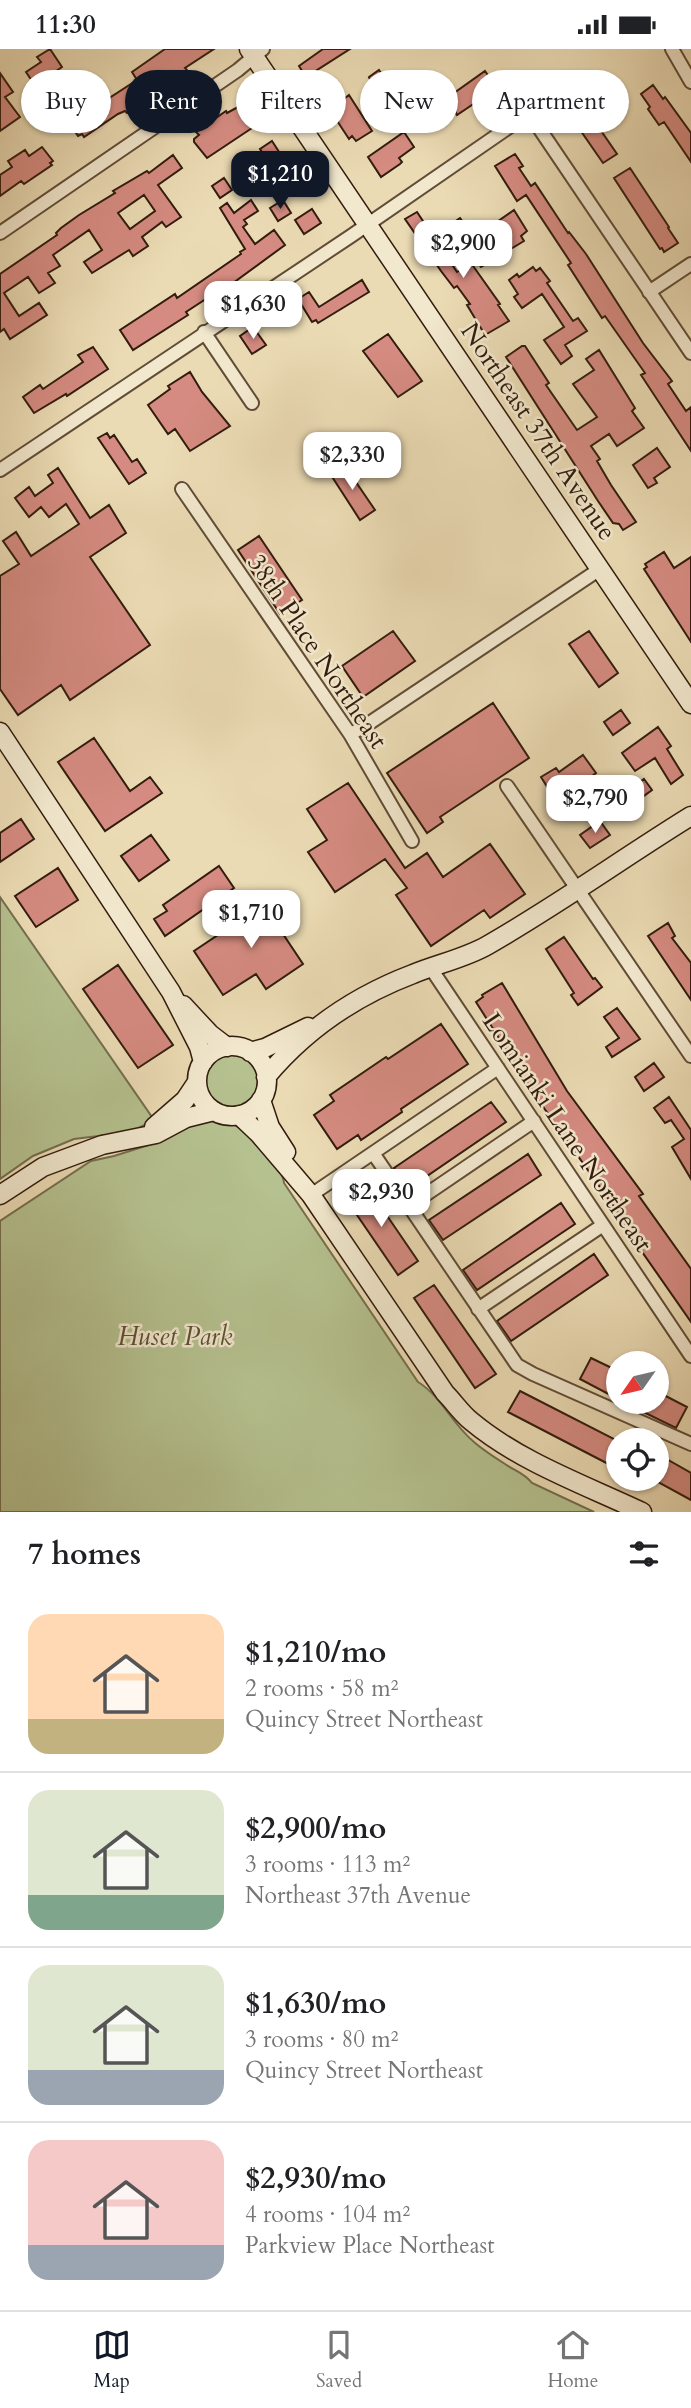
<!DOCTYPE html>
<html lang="en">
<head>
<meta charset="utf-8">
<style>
  :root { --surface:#fff; --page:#f6f6f6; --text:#202124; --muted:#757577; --line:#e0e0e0; --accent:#111827 }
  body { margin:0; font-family:Cardo,serif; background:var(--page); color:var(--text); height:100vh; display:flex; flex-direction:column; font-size:26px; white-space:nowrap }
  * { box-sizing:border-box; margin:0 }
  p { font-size:23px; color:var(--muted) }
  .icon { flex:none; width:38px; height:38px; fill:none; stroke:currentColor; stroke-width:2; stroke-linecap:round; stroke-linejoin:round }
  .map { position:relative; height:1463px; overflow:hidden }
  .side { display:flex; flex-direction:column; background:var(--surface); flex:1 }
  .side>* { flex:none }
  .hud { position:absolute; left:21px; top:21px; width:649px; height:63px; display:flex; gap:14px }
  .needle { width:46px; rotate:236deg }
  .tools { position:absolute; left:606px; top:1302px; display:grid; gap:14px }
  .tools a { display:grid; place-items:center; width:63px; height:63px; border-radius:50%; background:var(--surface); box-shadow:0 2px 5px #0004; font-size:35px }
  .price { position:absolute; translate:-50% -60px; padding:0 16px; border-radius:14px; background:#fff; color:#222; font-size:23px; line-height:46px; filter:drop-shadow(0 2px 4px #0008) }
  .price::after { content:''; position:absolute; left:50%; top:42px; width:21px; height:16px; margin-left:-10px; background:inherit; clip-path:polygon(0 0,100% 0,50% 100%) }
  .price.on { background:var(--accent); color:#fff }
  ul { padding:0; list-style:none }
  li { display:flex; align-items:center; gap:21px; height:175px; padding:0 28px }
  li+li { border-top:2px solid var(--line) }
  li span { display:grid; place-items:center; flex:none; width:196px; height:140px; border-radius:21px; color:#555 }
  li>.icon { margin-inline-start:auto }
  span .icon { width:84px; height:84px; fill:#fffc; stroke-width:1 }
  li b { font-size:30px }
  h2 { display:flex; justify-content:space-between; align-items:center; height:84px; padding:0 28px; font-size:30px }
  .pill { padding:0 24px; border-radius:32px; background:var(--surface); box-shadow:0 2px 5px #0004; font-size:24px; line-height:63px }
  .pill.on { background:var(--accent); color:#fff }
  .status { display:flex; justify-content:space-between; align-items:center; height:49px; padding:0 35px; background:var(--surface); direction:ltr }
  .status svg { height:19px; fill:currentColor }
  .dock { display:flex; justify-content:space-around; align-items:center; height:98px; border-top:2px solid var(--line); background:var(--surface); font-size:19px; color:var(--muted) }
  .dock a { display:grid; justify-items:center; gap:4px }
  .dock .on { color:var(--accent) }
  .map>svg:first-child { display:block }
</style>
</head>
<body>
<div class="status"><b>11:30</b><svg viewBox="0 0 49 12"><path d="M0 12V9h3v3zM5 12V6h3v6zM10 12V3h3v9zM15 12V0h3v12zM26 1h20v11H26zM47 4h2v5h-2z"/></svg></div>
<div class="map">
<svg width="691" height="1463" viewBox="0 0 691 1463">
  <rect width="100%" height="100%" fill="#ebdbb4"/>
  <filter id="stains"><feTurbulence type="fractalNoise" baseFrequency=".00286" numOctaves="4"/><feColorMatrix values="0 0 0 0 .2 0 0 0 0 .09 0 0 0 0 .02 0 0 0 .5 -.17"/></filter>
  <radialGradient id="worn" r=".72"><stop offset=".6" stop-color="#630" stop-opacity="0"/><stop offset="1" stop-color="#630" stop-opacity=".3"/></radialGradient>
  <!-- green -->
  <path fill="#b5c18f" stroke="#746e4e" stroke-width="2" d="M0,848L154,1071L131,1083L74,1090L33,1107L0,1130Z
    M204 1031a28 28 0 1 1 56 0a28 28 0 1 1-56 0Z
    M215,1067C227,1072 239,1077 249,1085C260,1094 283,1121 284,1134L418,1333C441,1347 452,1375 474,1393C483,1401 494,1408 505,1415C515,1422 524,1424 532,1434L594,1463H0V1172L91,1112L114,1107L155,1094L192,1072Z"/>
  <!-- building -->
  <path fill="#d58b81" stroke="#321c0d" stroke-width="2" fill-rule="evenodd" d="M50,0L62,18L49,27L65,50L41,64L31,50L40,44L26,23L41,13L37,8Z
    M165,0H214L185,19L187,21L153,45L149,39L131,52L135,58L127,64L125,62L118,65L84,88L82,85L78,87L68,72L87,60L71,36L83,29L95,48L101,43L106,51L137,31L132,23Z
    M323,0H350L306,28L299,17Z
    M379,21L394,43L410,33L418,45L404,54L383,62L369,28Z
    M485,22L497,39L457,66L456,64L446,70L443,65L439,68L433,59Z
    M0,24L13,43L5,48L20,68L0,82Z
    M653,36L663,50L665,48L691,84V113L664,73L659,76L648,60L650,58L641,45Z
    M349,46L372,82L356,92L352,87L349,90L330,61Z
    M247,53L261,73L207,109L194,93V90L199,86L196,83L226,62L227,64Z
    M577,56L582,63L586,60L617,105L603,114L567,62Z
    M404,83L414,98L399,109L402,113L400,115L381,128L368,108Z
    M272,92L281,106L269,114L260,100Z
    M42,98L53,112L50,114L52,116L24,135L21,132L0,147V126L12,118L8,112L25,101L29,107Z
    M515,105L523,117L519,119L531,137L535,134L568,184L569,183L586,205L643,294L672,332L668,335L686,362L691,358V402L641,326L645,324L605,267L602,269L568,216L571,214L526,146L517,152L495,117Z
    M173,106L182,119L158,136L181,168L166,178L162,173L142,188L148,197L133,207L129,201L92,224L84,213L102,201L89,181L53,206L60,217L48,224L55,234L39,244L28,228L4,244L19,267L39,254L47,266L10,290L4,280L0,283V225L57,186L56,184L61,179L79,166L115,144L113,142L147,122L149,124ZM144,146L155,162L130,180L118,164Z
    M630,119L669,178L668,179L678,194L664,203L662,199L660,200L614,129Z
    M224,129L232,141L220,149L212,137Z
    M251,151L258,162L244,171L247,175L243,178L255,195L274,181L285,196L214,248L212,246L186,263L188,266L133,301L120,281L175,245L177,249L241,205L240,203L245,200L220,159L227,154L234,164Z
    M283,151L291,164L278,172L270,159Z
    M312,160L321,174L304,185L295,171Z
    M514,161L527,182L521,187L524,192L481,218L450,176L460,169L484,201L503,188L494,175Z
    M417,163L457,223L471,214L500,255L498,256L509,272L485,286L467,256L470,255L457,237L454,239L441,222L405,170Z
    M533,218L536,222L540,219L550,232L547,234L573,272L578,269L587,282L565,296L572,307L561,315L544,291L564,278L542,245L522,259L514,248L518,245L509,231L517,225L519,228Z
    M362,231L369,243L318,274L316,271L312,273L298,250L309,243L319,258Z
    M253,278L266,296L252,305L240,287Z
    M388,285L422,332L398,348L363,302Z
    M522,297H525L549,334L546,336L577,381L597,368L573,335L594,321L586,310L599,301L635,359L632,362L644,379L617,397L609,385L591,397L600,410L597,412L611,436L636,473L623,481L619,475L613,474L598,452L506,308Z
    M93,298L108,320L67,347L66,345L34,364L23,348L40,336L43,340L83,313L78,306Z
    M190,323L202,343L230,377L190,402L175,380L168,385L148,356L170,340L168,337Z
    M107,384L110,389L114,386L132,413L137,410L146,424L129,435L98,389Z
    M657,399L670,418L654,429L657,434L648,439L633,416Z
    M343,414L375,461L360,471L329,423Z
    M58,419L90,469L109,456L126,484L90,508L150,596L70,651L61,636L18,666L0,640V527L19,515L3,492L16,483L31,507L79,475L66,455L49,468L41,458L29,468L15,449L29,438L35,447L53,434L48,426Z
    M259,487L302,551L280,565L238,501Z
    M664,503L674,519L691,508V593L644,520L647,518L645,515Z
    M393,582L415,612L363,648L342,617Z
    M589,582L618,624L599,638L569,595Z
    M493,654L529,709L440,768L443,773L427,784L387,724Z
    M621,661L630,674L613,686L604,673Z
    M658,678L671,697L667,700L683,726L671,735L655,709L635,722L622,704Z
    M94,689L130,742L150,728L162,744L105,782L58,713Z
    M583,706L596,724L583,734L578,727L551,744L541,728L556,719L559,723Z
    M644,730L652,741L637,752L635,749L608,767L600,757L615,746L618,749Z
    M348,734L405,819L427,804L443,828L490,795L525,845L490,869L484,861L431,897L396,846L407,839L385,810L335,843L308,803L327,791L307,760Z
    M21,770L34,790L0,813V784Z
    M600,772L610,786L590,799L580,786Z
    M151,786L169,811L139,832L121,807Z
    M219,817L234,839L165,887L154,870L167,862L163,856Z
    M58,819L78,851L36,878L15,847Z
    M279,845L289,859L273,870L303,915L266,940L256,925L223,946L194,902Z
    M668,874L675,887L672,889L691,914V951L648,887Z
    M564,888L593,930L595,929L602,938L578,956L571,946L574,944L546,900Z
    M118,916L173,996L138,1019L83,940Z
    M502,934L567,1042L643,1145L639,1147L691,1220V1273L624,1177L626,1175L539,1052L476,953L483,948L482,946Z
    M617,959L640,990L612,1008L606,998L619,989L604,968Z
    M441,975L468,1015L401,1060L402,1063L361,1091L358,1086L337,1100L314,1066L334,1052L330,1046L386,1008L388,1010Z
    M654,1014L664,1028L644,1042L635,1028Z
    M669,1048L691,1081V1130L672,1098L684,1090L671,1071L665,1074L654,1059Z
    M491,1053L506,1073L408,1140L394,1119Z
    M528,1105L541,1126L443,1191L429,1171Z
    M364,1133L418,1212L398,1226L344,1147Z
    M561,1154L575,1175L477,1241L463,1221Z
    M594,1205L608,1226L511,1292L497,1272Z
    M434,1236L496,1325L475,1339L414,1249Z
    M591,1309L618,1322V1350L580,1330Z
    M520,1342L618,1392V1420L508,1363Z
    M656,1342L687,1358L676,1379L623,1353H656Z
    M656,1404L691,1424V1451L656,1432Z"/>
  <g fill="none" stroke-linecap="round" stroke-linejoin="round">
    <!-- street casing -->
    <g stroke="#604c37" stroke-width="16">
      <path id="street" d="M672,0L691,33
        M0,184L238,21L263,0
        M649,243L691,215
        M204,283L252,354
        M0,421L351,187L512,76L527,68L539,79L691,304
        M182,440L350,685L412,792
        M350,685L362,679L600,520
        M507,737L691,1007
        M430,918L691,1307
        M373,1104L517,1316L533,1325L691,1395
        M311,1146L498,1019
        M409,1157L534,1072
        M478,1260L603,1176"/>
    </g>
    <!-- secondary casing -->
    <g stroke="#321c0d" stroke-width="21">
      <path id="secondary" d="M249,0L691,655
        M0,683L171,943L199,998L203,1013
        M183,956L210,985L227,998
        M197 1032a35 35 0 1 1 70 0a35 35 0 1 1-70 0Z
        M250,1003L265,999L308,978
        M266,1028C306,980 355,947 413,925C437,915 466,909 488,896C558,856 623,809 691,767
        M261,1051L270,1078L286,1103
        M239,1066L259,1085L311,1146L445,1344C454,1353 461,1364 471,1372C520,1413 585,1436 642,1463
        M154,1078L185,1051L197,1033
        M0,1146L43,1118L102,1096L156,1085L186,1069L214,1062"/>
    </g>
    <!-- street -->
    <use href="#street" stroke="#f2e8ce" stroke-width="12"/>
    <!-- secondary -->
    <use href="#secondary" stroke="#f2e8ce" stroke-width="18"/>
  </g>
  <g text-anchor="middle" stroke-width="5" stroke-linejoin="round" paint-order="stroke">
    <!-- street labels -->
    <g font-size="26" fill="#321c0d" stroke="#f2e8ce">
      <text transform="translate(539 382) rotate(56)" y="9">Northeast 37th Avenue</text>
      <text transform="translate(318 602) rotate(56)" y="9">38th Place Northeast</text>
      <text transform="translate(568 1083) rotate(56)" y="9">Lomianki Lane Northeast</text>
    </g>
    <!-- park labels -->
    <g font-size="26" font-style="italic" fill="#594e34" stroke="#f2e8ce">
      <text x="175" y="1296">Huset Park</text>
    </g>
  </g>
  <rect width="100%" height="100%" filter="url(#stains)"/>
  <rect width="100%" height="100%" fill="url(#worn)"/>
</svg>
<div class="tools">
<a><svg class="needle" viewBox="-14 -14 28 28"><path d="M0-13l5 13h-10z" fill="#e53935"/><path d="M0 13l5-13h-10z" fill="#757577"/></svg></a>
<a><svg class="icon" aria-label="locate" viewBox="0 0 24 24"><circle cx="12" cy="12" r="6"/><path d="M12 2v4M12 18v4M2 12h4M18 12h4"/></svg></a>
</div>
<b class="price on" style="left:280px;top:162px">$1,210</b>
<b class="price" style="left:463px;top:231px">$2,900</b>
<b class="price" style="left:253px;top:292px">$1,630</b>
<b class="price" style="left:352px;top:443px">$2,330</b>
<b class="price" style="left:595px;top:786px">$2,790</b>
<b class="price" style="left:251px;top:901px">$1,710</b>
<b class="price" style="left:381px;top:1180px">$2,930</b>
<div class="hud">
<a class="pill">Buy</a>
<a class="pill on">Rent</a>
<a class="pill">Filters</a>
<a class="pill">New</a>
<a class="pill">Apartment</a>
</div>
</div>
<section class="side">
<h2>7 homes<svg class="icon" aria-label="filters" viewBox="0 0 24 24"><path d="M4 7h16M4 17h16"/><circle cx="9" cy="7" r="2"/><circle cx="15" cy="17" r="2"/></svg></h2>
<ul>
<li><span style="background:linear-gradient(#ffd9b3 75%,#c2b280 0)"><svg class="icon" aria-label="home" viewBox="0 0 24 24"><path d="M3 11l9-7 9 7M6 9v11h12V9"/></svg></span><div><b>$1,210/mo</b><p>2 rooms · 58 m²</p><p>Quincy Street Northeast</p></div></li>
<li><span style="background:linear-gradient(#dfe7d0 75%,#7fa58c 0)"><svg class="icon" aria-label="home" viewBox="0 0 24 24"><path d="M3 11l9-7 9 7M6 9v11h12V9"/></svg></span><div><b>$2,900/mo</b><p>3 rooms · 113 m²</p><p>Northeast 37th Avenue</p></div></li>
<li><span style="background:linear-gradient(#dfe7d0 75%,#9aa5b1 0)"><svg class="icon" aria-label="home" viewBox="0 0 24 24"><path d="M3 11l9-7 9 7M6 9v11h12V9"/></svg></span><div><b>$1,630/mo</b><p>3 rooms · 80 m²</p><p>Quincy Street Northeast</p></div></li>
<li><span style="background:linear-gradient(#f6c9c9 75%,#9aa5b1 0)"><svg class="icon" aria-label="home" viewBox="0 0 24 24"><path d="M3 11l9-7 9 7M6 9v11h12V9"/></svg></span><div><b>$2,930/mo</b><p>4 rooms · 104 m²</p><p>Parkview Place Northeast</p></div></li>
</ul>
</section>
<nav class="dock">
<a class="on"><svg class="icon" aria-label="map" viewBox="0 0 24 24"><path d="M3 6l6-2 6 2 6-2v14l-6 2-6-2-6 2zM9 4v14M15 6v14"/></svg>Map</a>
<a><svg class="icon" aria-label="saved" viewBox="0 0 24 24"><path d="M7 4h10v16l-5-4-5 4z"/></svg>Saved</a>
<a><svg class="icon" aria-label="home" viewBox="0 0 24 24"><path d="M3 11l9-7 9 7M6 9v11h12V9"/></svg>Home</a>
</nav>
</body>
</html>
